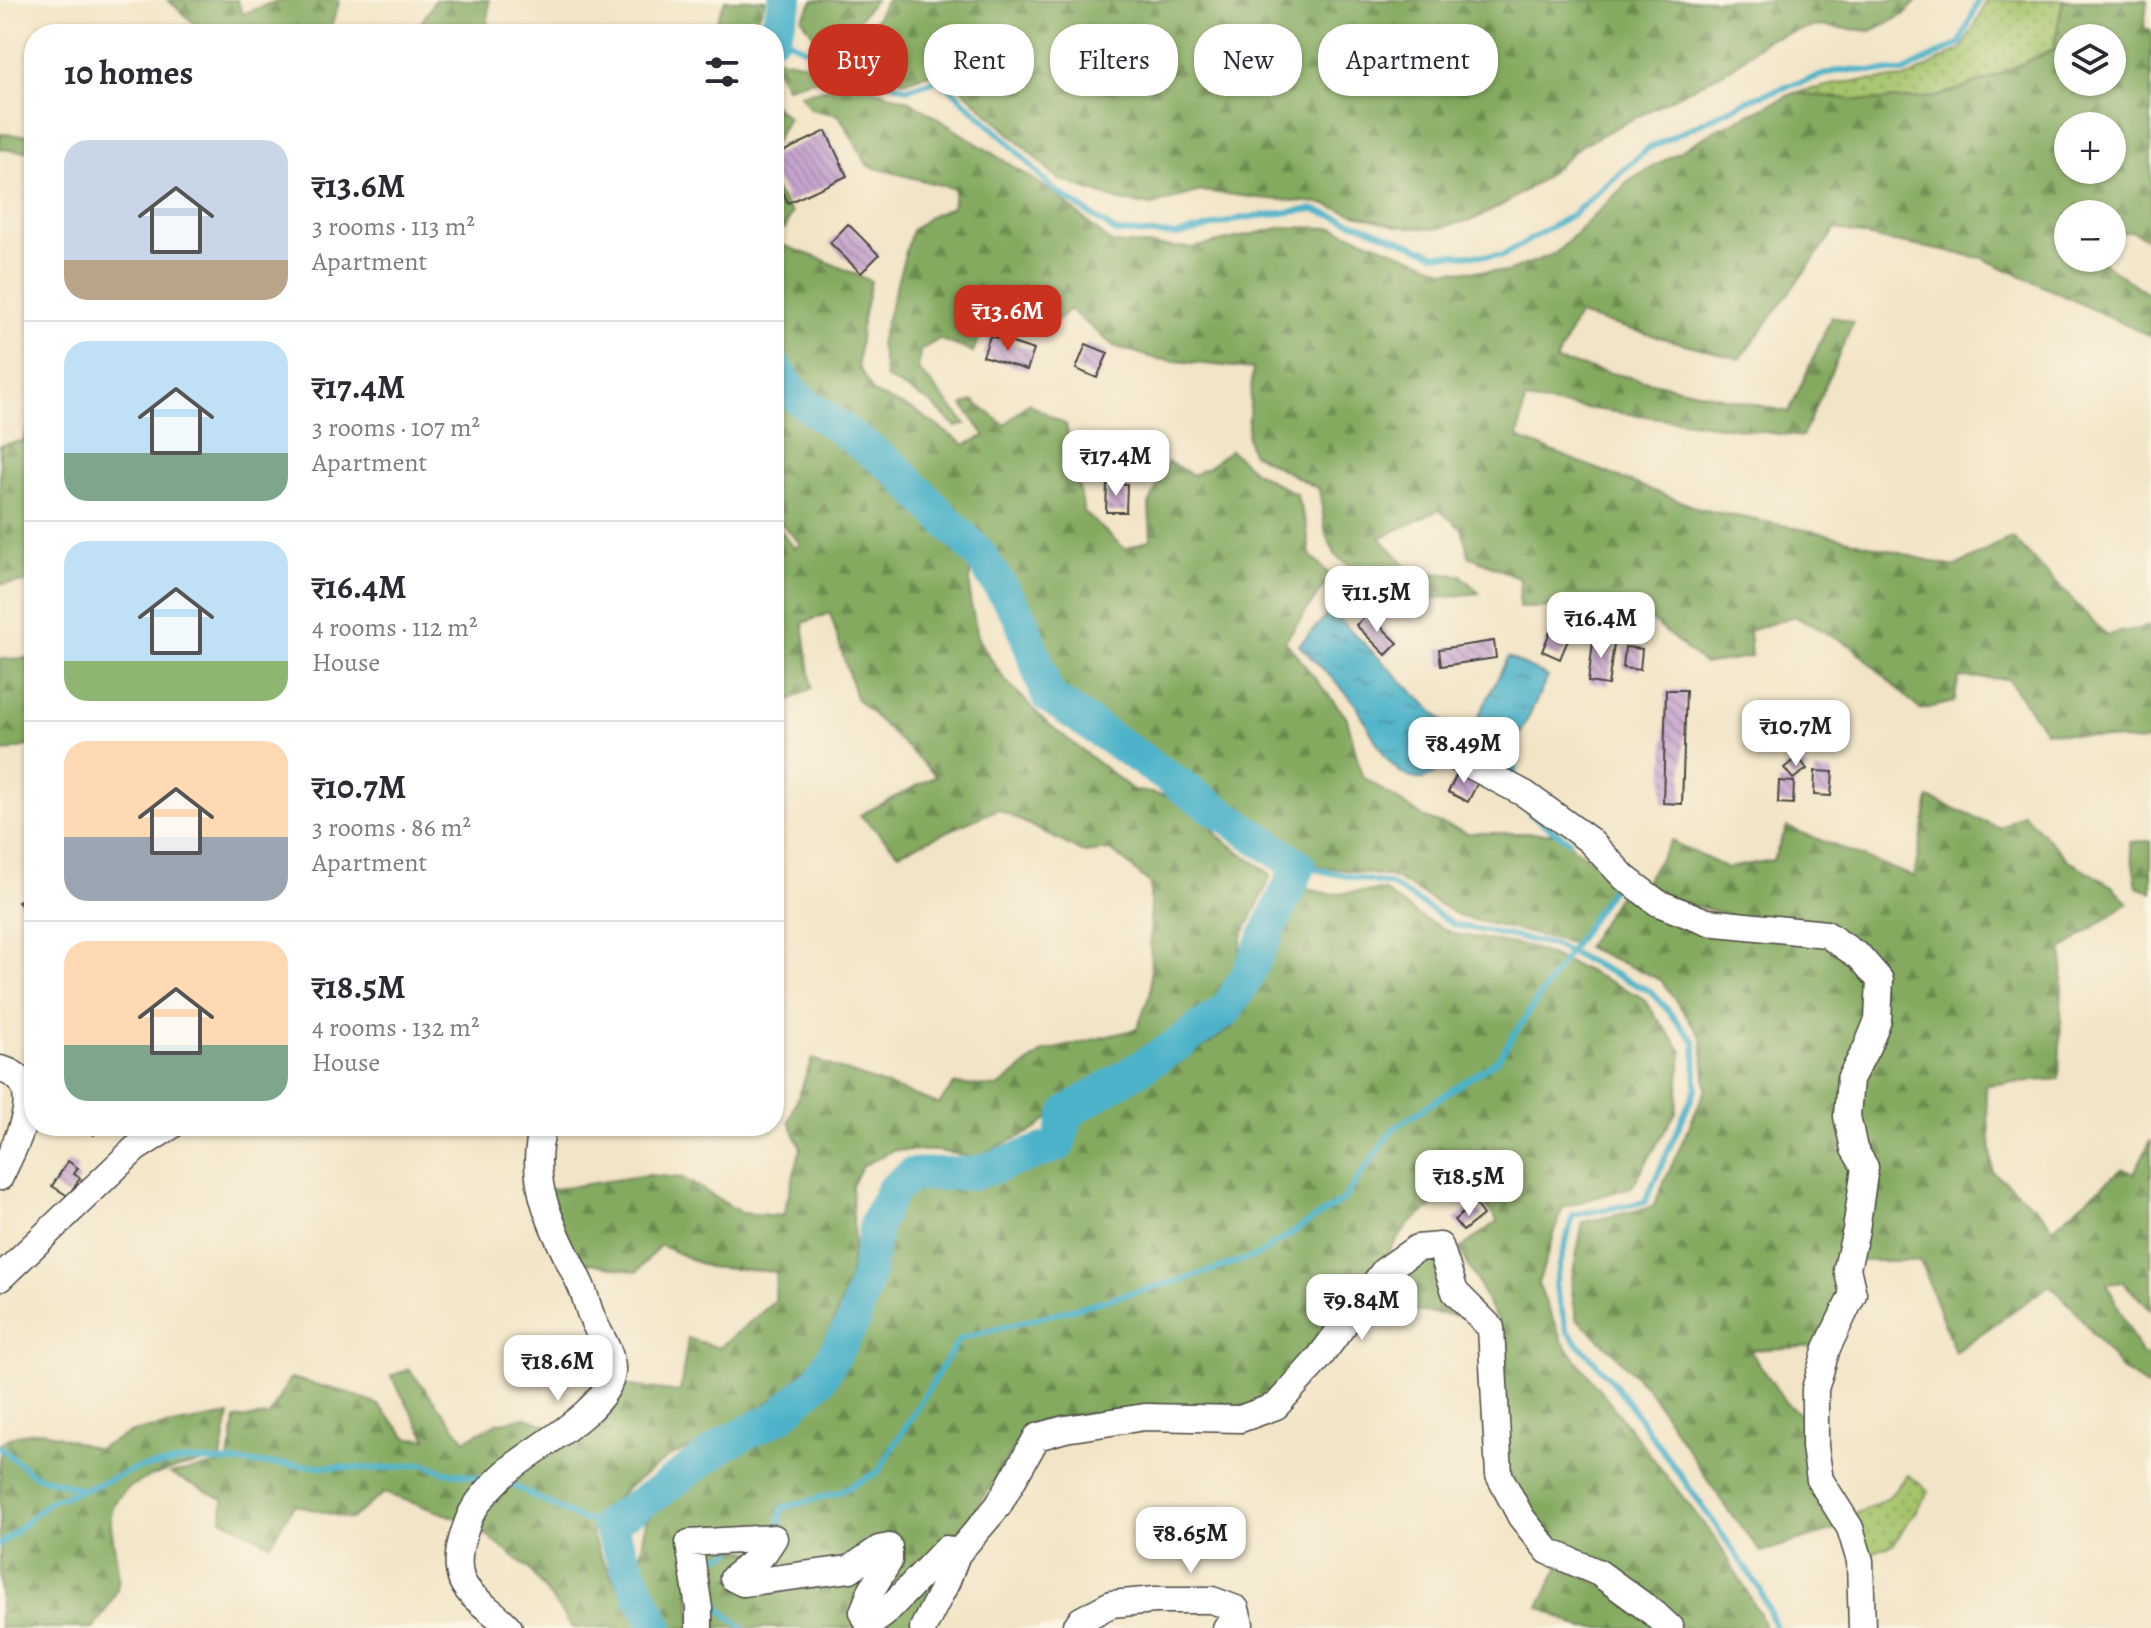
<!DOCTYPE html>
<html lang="en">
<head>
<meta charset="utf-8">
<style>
  :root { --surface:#fff; --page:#f7f7f7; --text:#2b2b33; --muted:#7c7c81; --line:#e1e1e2; --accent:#c8321e }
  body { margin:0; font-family:Alegreya,serif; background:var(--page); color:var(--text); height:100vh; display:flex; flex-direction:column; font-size:30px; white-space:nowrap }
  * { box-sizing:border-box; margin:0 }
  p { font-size:26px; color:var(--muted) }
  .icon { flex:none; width:44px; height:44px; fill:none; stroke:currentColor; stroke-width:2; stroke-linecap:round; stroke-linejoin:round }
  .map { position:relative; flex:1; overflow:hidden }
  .details { position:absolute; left:24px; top:24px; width:760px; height:1112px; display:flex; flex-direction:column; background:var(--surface); border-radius:32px; box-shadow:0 2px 6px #0004 }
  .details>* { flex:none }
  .hud { position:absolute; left:808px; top:24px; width:760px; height:72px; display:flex; gap:16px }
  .controls { position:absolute; left:2054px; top:24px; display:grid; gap:16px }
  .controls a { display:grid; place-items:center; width:72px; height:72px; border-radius:50%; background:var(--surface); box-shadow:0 2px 6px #0004; font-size:40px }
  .price { position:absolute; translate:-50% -68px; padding:0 18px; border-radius:16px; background:#fff; color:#222; font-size:26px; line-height:52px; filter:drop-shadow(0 2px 4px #0008) }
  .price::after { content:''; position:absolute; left:50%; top:48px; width:24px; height:18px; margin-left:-12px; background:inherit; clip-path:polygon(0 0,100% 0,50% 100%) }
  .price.active { background:var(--accent); color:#fff }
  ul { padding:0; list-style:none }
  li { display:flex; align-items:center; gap:24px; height:200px; padding:0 40px }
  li+li { border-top:2px solid var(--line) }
  li span { display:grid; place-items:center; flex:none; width:224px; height:160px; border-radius:24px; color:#555 }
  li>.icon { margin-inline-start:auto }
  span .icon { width:96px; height:96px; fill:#fffc; stroke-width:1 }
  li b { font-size:34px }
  h2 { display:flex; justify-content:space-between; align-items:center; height:96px; padding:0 40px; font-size:34px }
  .tag { padding:0 28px; border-radius:32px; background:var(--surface); box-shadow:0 2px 6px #0004; font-size:28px; line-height:72px }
  .tag.active { background:var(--accent); color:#fff }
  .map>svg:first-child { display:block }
</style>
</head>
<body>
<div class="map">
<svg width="2151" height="1628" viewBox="0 0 2151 1628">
  <defs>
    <pattern id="grass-dots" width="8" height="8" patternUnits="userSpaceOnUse" patternTransform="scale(2)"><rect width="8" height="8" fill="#a5c46c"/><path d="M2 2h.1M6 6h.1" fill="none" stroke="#879f59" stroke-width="1.8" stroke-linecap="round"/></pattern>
    <pattern id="forest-firs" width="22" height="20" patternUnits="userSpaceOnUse" patternTransform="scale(2)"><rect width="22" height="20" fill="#84aa60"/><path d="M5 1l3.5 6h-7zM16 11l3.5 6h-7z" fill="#6c8b4f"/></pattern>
    <pattern id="water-ripples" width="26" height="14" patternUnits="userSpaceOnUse" patternTransform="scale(2)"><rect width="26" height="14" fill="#4bb2c9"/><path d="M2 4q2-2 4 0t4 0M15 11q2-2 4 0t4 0" fill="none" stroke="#3f91a3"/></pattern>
    <pattern id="building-back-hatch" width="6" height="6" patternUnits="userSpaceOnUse" patternTransform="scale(2)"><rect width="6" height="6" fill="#c6a5cd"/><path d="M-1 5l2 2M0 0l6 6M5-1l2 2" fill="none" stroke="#a187a7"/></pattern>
  </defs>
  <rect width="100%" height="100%" fill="#fcf5e5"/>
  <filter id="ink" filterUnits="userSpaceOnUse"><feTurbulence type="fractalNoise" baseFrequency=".0125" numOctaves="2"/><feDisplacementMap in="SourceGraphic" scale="16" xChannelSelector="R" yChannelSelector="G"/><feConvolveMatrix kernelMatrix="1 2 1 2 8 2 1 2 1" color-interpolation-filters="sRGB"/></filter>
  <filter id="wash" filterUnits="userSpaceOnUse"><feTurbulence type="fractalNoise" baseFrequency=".006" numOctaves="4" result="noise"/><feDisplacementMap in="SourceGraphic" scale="32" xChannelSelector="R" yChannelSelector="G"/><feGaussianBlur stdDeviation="1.8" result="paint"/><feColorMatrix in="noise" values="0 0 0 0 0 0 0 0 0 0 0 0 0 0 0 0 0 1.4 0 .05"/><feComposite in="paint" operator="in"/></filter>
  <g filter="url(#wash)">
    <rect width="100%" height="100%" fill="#f2e4c6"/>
    <!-- grass -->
    <path fill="url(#grass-dots)" stroke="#68784c" stroke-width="2" d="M1986,0H2063L2053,49L1989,79L1936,97L1866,101L1794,93L1846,82L1907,78L1961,49L1981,15Z
      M1908,1475L1929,1491L1893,1545L1866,1555L1853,1515L1887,1499Z"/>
    <!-- forest -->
    <path fill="url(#forest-firs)" stroke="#586a46" stroke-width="2" fill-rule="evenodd" d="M168,0H237L243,14L279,0H340L331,26L318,34H206Z
      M435,0H489L487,29L475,34H419L416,31Z
      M725,0H766L750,34H711Z
      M814,0H875L849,31L818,42L802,18Z
      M887,0H1918L1904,15L1871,31L1817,26L1767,39L1732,68L1580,146L1544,178L1506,203L1475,219L1434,229L1396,226L1319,203L1259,198L1201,191L1153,205L1119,201L1058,179L944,72L920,76L904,82L869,58L861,43Z
      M2063,0H2147L2144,28L2151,30V241L2131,231L2112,235V214H2068V258H2096L2151,296L2150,336L1982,258L1884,240L1836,229L1740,359L1578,315L1556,361L1789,412L1832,316L1853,323L1802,437L1525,400L1518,438L1700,509L1822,533L1954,567L2012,537L2106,635L2151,626V740L2141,742L2045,731L2008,679L1959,677L1954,702L1920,710L1852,646L1794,616L1749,631L1751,657L1704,664L1635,606L1519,608L1520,578L1469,556L1462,529L1439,510L1380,538L1413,572L1461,575L1479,593L1391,604L1368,579L1336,556L1326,534L1319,489L1252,453L1247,438L1253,369L1157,359L1114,346L1069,309L1048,329L986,321L973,352L939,339L920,351L918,369L966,424L956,427L930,402L886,378L880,343L912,230L930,216L952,207L955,189L868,166L839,115L810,109L800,94L854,83L910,101L1056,194L1111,243L1192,248L1284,227L1335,228L1445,270L1507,272L1556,253L1629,181L1718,129L1794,93L1866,101L1936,97L1989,79L2053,50ZM2068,38H2112V82H2068ZM2068,126H2112V170H2068Z
      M774,58L825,67L818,79L786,87L774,64Z
      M774,105L788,118L774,144Z
      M0,134L34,136V152L0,149Z
      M774,188L792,213L785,229L774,221Z
      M782,245L821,259L871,281L861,328L858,366L874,394L914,410L965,445L985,436L963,405L973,401L1005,425L1028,403L1066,425L1084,512L1125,549L1151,539L1149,505L1168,462L1193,475L1210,466L1230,450L1255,472L1296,494L1306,524L1310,555L1331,576L1285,641L1347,718L1362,776L1425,818L1467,833H1555L1616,878L1573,943L1461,917L1393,877L1284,861L1054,688L985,547L906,459L800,389L774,324V263Z
      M774,388L783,400C847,452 913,500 970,558V600L979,641L1005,680L1046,722L1133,790L1177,798L1205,818L1219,837L1271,874L1265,889L1242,937L1238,964L1230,986L1217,1008L1164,1044L1055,1111L1035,1130L975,1157L937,1151L894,1150L862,1166L852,1186L854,1243L848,1285L833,1323L815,1358L786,1390L722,1435L669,1457L632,1484L597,1516L591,1534L602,1559L642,1628H573L530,1570L471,1523L562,1437L578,1438L613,1415L610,1396L615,1384L680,1392L688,1338L719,1348L775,1301L776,1272L708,1267L660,1245L637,1272L576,1260L548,1190L647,1175L683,1178L742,1213L783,1216L801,1148L789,1121L812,1059L939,1104L954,1084L998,1087L1043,1052L1137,1029L1151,991L1150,883L1111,850L1084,853L998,809L899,853L860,815L936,776L856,698L830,613L803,623L812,688L774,709V554L778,527L795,549L800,543L774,516Z
      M34,414V582L0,584V445L23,441Z
      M34,658V738L31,745L0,753V659Z
      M1929,798L2000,828L2023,813L2068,860L2112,886L2128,903L2063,949L2059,1079L1985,1085L1993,1172L2039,1210L2053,1228L2122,1169L2134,1173L2151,1140V1310L2123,1282L2107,1284L2141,1354L2151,1359V1389L2121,1369L2072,1307L2050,1285L1955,1352L1920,1261H1860V1135L1858,1080L1877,1050L1862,946L1703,914L1644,883L1671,841L1727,868L1773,860L1787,827L1914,877Z
      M2151,841V892L2137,887L2129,842Z
      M1290,885L1329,894L1383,890L1419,916L1454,934L1530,947L1585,970L1642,997L1682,1051L1676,1112L1632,1187L1563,1207L1538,1284L1562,1341L1717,1541L1760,1614L1765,1628H1682L1552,1542L1508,1471L1500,1326L1460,1249L1498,1221L1465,1182L1409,1224L1314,1351L1270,1396L1235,1410L1142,1409L1064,1416L1029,1424L981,1501L950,1546L883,1610L866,1557L746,1579L767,1555L685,1539L693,1628H663L638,1575L646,1521L664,1502L689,1483L787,1426L820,1393L860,1341L881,1232L893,1193L911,1184H964L1025,1148L1179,1063L1233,1027L1244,989L1254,944L1277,900Z
      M1624,887L1828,941L1874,985L1873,1022L1844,1080L1854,1164L1844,1298L1817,1346L1750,1350L1786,1403L1809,1423L1841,1528L1761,1552L1729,1512L1647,1388L1611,1350L1576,1318L1571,1283L1583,1222L1653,1207L1706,1089L1702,1038L1661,980L1586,947Z
      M1421,1255H1437L1473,1318L1367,1305L1388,1275Z
      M409,1369L465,1440L497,1423L526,1417L557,1430L463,1520L384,1493L351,1519L294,1505L270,1544L222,1519L223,1499L170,1474L227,1463L232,1444L235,1419L269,1416L290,1378L349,1393L378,1405L408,1438L427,1439L391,1376Z
      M229,1415L221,1459C190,1465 114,1476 111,1516C110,1539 120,1562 118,1585C117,1596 100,1618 94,1628H0V1443L17,1435L42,1431L97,1449L132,1432Z
      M766,1541L730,1579L885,1551L867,1628H702L693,1545Z
      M946,1553L920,1628H873Z
      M1559,1566L1600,1584L1658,1628H1581L1539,1607Z"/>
    <!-- water -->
    <path fill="url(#water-ripples)" stroke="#3b6e7a" stroke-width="2" d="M1331,611L1451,729L1434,774C1430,776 1427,778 1423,779C1389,783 1370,725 1355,704C1339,683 1317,664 1299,645Z
      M1508,657L1548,677L1506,763L1465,743Z"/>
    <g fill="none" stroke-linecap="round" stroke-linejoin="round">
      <!-- stream -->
      <path stroke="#4bb2c9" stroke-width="6" d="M774,34L836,63L907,89L940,79L1008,142L1052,188L1116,232L1178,235L1243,218L1313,209L1369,228L1435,254L1502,256L1573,214L1647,149L1753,98L1838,70L1903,72L1960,43L1979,0
        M1514,780L1515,739
        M1529,813L1569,841
        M1299,866L1392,885L1455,925L1554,945L1652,992L1695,1042L1696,1088L1645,1202L1573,1215L1555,1284L1567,1331L1614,1383L1703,1507L1760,1589L1776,1628
        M0,1447L33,1475L84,1490
        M506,1482L580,1519L608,1524
        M772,1530L779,1526L782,1508L837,1493L878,1472L959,1339L1185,1279L1258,1255L1343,1200L1394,1128L1497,1060L1614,885L1611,880
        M0,1545L50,1501L84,1490L135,1469L188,1460L376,1469L424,1464L445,1472L487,1479
        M731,1552L715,1558L707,1579L720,1609L743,1628"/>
      <!-- river -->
      <path stroke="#4bb2c9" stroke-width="34" d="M774,34L786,0
        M657,1628L640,1595L608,1524L661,1490L726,1443L780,1416L820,1379L854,1320L867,1277L876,1223L892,1191L911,1175L976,1173L1058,1145L1068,1112L1175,1046L1226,1010L1246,978L1299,866L1048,696L1020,617L979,554L896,469L794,395L774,366"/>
    </g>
    <g id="blocks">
      <!-- building -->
      <path fill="url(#building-back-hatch)" d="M826,131L847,176L788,203L774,173V156Z
        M848,224L879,255L861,273L830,243Z
        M990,336L1034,350L1027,370L983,356Z
        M1086,344L1108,353L1097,378L1076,369Z
        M1107,484H1127L1126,512H1106Z
        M1368,614L1398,643L1386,655L1356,625Z
        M1550,632L1568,640L1560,659L1542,651Z
        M1594,634L1615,638L1608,685L1588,682Z
        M1494,641L1496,658L1441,666L1439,649Z
        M1625,647L1642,649L1640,670L1623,668Z
        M1666,690H1686L1682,804L1663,803Z
        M1798,757L1807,769L1793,779L1784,768Z
        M1460,768L1480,778L1468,802L1448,792Z
        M1815,771L1833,772L1831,796L1814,795Z
        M1779,781L1794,782L1793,804L1778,803Z
        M29,892L34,897V906L28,912L18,902Z
        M80,1126H100L94,1135Z
        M68,1161L78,1168L74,1174L80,1178L68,1196L52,1186Z
        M1475,1204L1483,1215L1463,1231L1454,1220Z"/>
    </g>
  </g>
  <g filter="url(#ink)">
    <use href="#blocks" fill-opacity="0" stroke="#494742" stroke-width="2"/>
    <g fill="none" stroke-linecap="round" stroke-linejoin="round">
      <!-- minor casing -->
      <g stroke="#494742" stroke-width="29">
        <path id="minor" d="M1453,756L1525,794L1589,840L1625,878L1658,903L1707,922L1826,934L1860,957L1880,980L1878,1020L1867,1047L1850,1079L1847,1116L1854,1149L1865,1167L1856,1230L1847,1268L1853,1294L1827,1348L1815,1389V1447L1820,1480L1850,1528L1860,1561L1862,1628
          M0,1069C53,1081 13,1148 0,1177
          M0,1278L135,1149L171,1126
          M509,1628C496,1612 471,1600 462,1581C456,1566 459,1548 464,1533C467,1524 470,1513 476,1506C483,1495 499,1479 509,1470C536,1447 609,1409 612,1372C613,1354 600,1336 593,1320C588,1309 586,1297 581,1286C558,1236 524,1183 544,1126
          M699,1628V1608L689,1543L774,1538L764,1553L733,1578L743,1583L850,1569L879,1549L889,1547V1561L872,1589L863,1612L869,1625L883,1615L946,1549L957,1554
          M923,1628L946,1583L957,1554L998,1506L1037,1437L1065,1429L1145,1417L1240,1419L1276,1406L1319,1358L1384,1271L1417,1248L1440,1246L1455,1292L1491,1328L1499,1475L1521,1517L1548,1551L1599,1573L1655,1614L1670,1628
          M1075,1628L1081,1620L1111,1604L1155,1600H1212L1236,1609L1240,1624L1226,1628"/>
      </g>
      <!-- minor -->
      <use href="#minor" stroke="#fff" stroke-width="26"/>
    </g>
  </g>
</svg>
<div class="controls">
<a><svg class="icon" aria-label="layers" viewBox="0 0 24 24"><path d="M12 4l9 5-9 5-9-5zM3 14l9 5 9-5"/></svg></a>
<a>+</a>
<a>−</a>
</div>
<b class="price active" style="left:1008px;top:353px">₹13.6M</b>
<b class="price" style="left:1116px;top:498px">₹17.4M</b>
<b class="price" style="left:1377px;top:634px">₹11.5M</b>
<b class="price" style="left:1601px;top:660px">₹16.4M</b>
<b class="price" style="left:1796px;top:768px">₹10.7M</b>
<b class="price" style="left:1464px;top:785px">₹8.49M</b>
<b class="price" style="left:1469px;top:1218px">₹18.5M</b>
<b class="price" style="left:1362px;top:1342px">₹9.84M</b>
<b class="price" style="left:558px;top:1403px">₹18.6M</b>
<b class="price" style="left:1191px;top:1575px">₹8.65M</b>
<div class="hud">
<a class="tag active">Buy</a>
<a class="tag">Rent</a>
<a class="tag">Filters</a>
<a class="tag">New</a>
<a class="tag">Apartment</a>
</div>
<section class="details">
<h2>10 homes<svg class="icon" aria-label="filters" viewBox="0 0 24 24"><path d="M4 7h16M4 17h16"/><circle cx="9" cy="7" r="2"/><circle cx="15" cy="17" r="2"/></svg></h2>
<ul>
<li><span style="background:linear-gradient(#c9d6e8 75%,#b9a48a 0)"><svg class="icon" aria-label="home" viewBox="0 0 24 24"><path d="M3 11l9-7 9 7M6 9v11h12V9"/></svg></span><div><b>₹13.6M</b><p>3 rooms · 113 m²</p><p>Apartment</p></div></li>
<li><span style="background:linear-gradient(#bfe0f5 70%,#7fa58c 0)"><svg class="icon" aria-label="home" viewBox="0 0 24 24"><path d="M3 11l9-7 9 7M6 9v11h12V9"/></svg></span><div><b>₹17.4M</b><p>3 rooms · 107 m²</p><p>Apartment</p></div></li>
<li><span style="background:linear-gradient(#bfe0f5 75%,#8fb573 0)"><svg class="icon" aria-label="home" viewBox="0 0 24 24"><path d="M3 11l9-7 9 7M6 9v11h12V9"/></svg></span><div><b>₹16.4M</b><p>4 rooms · 112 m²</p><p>House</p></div></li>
<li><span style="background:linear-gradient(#ffd9b3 60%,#9aa5b1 0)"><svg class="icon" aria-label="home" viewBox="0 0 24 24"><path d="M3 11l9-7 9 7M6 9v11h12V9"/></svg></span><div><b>₹10.7M</b><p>3 rooms · 86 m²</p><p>Apartment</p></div></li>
<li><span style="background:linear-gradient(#ffd9b3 65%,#7fa58c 0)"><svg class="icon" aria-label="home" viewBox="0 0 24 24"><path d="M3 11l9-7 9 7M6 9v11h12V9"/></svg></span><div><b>₹18.5M</b><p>4 rooms · 132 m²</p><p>House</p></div></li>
</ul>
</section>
</div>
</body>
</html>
